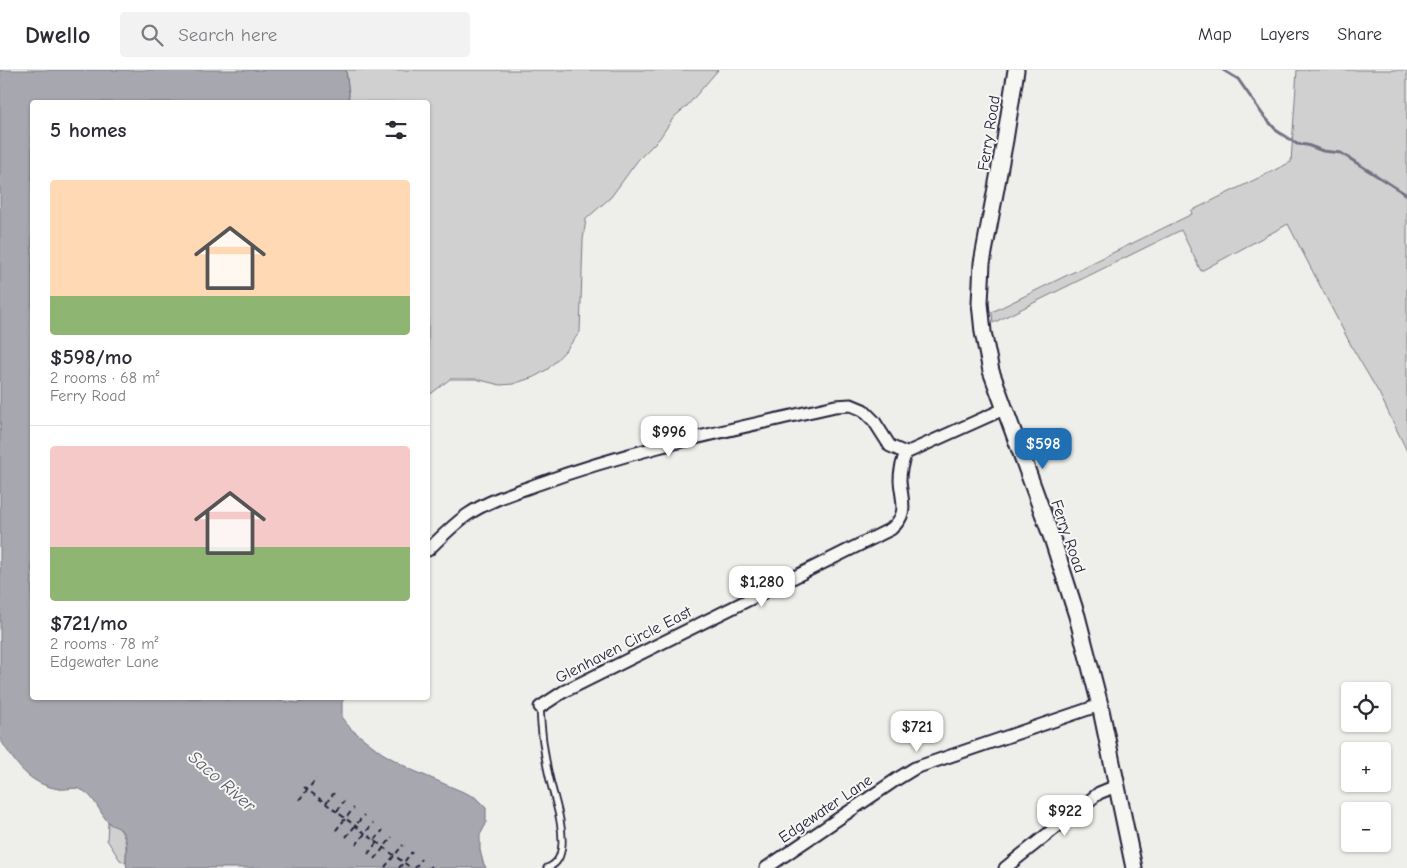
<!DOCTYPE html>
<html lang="en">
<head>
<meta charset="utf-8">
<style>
  :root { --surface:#fff; --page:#f2f2f3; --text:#2b2b33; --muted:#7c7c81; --line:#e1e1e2; --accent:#1f6fb2 }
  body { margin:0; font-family:"Comic Neue",sans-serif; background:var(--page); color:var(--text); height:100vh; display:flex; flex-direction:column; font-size:19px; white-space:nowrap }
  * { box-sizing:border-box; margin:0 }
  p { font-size:16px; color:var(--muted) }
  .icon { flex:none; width:28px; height:28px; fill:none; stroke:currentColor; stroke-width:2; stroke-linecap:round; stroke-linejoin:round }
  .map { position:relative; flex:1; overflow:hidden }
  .sheet { position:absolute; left:30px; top:30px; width:400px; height:600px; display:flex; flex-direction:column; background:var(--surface); border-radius:5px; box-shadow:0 1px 4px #0004 }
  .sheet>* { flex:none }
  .buttons { position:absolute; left:1341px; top:612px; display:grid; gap:10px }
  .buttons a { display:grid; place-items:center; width:50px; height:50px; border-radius:5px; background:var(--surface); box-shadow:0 1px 4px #0004; font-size:25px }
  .price { position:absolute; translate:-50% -42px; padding:0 11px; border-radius:10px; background:#fff; color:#222; font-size:16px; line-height:32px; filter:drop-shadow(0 1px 2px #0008) }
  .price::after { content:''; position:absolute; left:50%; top:30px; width:15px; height:11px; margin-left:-8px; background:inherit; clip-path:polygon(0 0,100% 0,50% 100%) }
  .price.current { background:var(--accent); color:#fff }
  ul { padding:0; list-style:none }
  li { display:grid; align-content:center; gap:10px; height:265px; padding:0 20px }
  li+li { border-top:1px solid var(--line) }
  li span { display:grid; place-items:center; height:155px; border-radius:5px; color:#555 }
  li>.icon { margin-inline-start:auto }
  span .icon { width:90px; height:90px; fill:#fffc; stroke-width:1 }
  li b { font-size:21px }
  h2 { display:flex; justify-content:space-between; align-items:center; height:60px; padding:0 20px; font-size:21px }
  header { display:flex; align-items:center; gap:30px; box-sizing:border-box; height:70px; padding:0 25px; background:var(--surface); border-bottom:1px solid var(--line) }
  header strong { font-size:24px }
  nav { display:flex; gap:28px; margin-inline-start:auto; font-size:18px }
  .search { width:350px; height:45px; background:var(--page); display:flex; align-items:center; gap:12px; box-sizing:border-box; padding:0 18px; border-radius:5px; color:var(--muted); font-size:19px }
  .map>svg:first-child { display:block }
</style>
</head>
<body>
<header>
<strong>Dwello</strong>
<div class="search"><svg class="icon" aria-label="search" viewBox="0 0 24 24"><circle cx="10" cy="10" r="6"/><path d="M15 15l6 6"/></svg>Search here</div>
<nav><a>Map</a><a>Layers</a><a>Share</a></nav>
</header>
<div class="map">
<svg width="1407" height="798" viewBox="0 0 1407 798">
  <rect width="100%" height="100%" fill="#eeeeeb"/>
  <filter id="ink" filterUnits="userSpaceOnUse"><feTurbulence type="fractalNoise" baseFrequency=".02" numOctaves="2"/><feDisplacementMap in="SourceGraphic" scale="10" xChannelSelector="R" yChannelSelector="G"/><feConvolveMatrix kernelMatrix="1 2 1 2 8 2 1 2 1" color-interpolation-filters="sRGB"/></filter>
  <g filter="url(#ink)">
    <!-- green -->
    <path fill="#d0d0d1" stroke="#797986" d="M346,0H718L687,36L674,47L659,69L638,90L611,127L586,149L583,170L580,262L566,280L548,299L534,307L513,314L500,315L476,309H450L428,326V32H348L349,24Z
      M1297,0H1407V381L1379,323L1353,279L1288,154L1201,201L1181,160L993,253L992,242L1192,144L1191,141L1291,92Z
      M108,752L112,755L117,756C128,768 126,778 126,793L120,790L107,770Z"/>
    <!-- water -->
    <path fill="#a7a7af" stroke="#727281" d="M0,0H346L349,24L348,32H32V628H221L228,630L238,628H270L282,631L297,633L316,628H345L342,632V648L351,659L382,683L412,700L475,727L486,738V754L480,765V780L483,792L486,798H127C124,788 129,777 125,767C120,754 115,759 109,753C99,743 94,723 79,719C73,717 65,720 59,719C28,714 16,694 0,669Z"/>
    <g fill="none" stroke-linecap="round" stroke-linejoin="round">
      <!-- stream -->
      <path stroke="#727281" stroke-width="3" d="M1223,0L1238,9L1263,45L1277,61L1297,74L1307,75L1323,81L1341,83L1407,125"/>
      <!-- service casing -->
      <g stroke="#22223b" stroke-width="9">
        <path id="service" d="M540,637C541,660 544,684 549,706C554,728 563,752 562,774C561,786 558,794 547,798"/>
      </g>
      <!-- minor casing -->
      <g stroke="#22223b" stroke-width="15">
        <path id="minor" d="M906,383L1004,339
          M428,480C440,468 453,455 467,445C489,430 516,422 541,413C636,378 736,359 835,336L851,335L863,340L874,351L890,376L906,383
          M540,637L563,622L891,459C910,443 901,430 900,410C900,400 902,392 906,383
          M766,798L897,709L915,698L1100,635
          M1005,798L1099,723L1116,716"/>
      </g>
      <!-- secondary casing -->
      <g stroke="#22223b" stroke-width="19">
        <path id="secondary" d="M1016,0L1005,70L982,193L980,233L983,262L991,301L1053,471L1077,546L1100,635L1134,798"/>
      </g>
      <!-- path -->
      <path stroke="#22223b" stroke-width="2" stroke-dasharray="5 4" stroke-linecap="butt" d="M304,717L411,798
        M299,730L316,709
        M326,733L334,723
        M337,741L344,731
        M336,760L354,738
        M346,767L364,745
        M375,770L383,760
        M356,775L373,753
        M368,784L377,772
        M375,789L392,767
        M385,797L403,775
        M399,798L412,782
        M415,798L421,789
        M429,798L431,796"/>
      <!-- service -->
      <use href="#service" stroke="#f6f6f2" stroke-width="5.5"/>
      <!-- minor -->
      <use href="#minor" stroke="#f6f6f2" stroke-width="11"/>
      <!-- secondary -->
      <use href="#secondary" stroke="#f6f6f2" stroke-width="15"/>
    </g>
  </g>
  <g text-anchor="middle" stroke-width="4" stroke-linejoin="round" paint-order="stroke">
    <!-- street labels -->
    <g font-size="16" fill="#22223b" stroke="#f6f6f2">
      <text transform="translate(988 63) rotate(-81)" y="6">Ferry Road</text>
      <text transform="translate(1069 466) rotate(71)" y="6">Ferry Road</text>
      <text transform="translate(623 574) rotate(-27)" y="6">Glenhaven Circle East</text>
      <text transform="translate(825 738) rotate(-34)" y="6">Edgewater Lane</text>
    </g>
    <!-- water labels -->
    <g font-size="18" font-style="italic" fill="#575769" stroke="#f6f6f2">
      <text transform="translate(222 711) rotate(41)" y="6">Saco River</text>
    </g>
  </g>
</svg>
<div class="buttons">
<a><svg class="icon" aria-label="locate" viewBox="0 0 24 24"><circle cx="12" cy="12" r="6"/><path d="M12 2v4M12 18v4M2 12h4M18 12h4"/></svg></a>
<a>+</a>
<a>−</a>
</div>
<b class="price" style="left:669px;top:388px">$996</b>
<b class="price current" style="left:1043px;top:400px">$598</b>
<b class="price" style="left:762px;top:538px">$1,280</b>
<b class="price" style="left:917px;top:683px">$721</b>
<b class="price" style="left:1065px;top:767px">$922</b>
<section class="sheet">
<h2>5 homes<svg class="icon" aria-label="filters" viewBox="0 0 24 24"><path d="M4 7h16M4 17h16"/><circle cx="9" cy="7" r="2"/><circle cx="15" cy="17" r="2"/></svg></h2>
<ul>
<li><span style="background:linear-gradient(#ffd9b3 75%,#8fb573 0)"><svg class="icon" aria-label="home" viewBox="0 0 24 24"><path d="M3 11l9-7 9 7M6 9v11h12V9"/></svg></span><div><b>$598/mo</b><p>2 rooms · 68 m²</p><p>Ferry Road</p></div></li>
<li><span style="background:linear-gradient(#f6c9c9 65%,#8fb573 0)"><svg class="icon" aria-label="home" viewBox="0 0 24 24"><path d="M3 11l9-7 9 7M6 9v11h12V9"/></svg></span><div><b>$721/mo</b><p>2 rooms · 78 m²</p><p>Edgewater Lane</p></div></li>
</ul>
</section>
</div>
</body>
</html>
